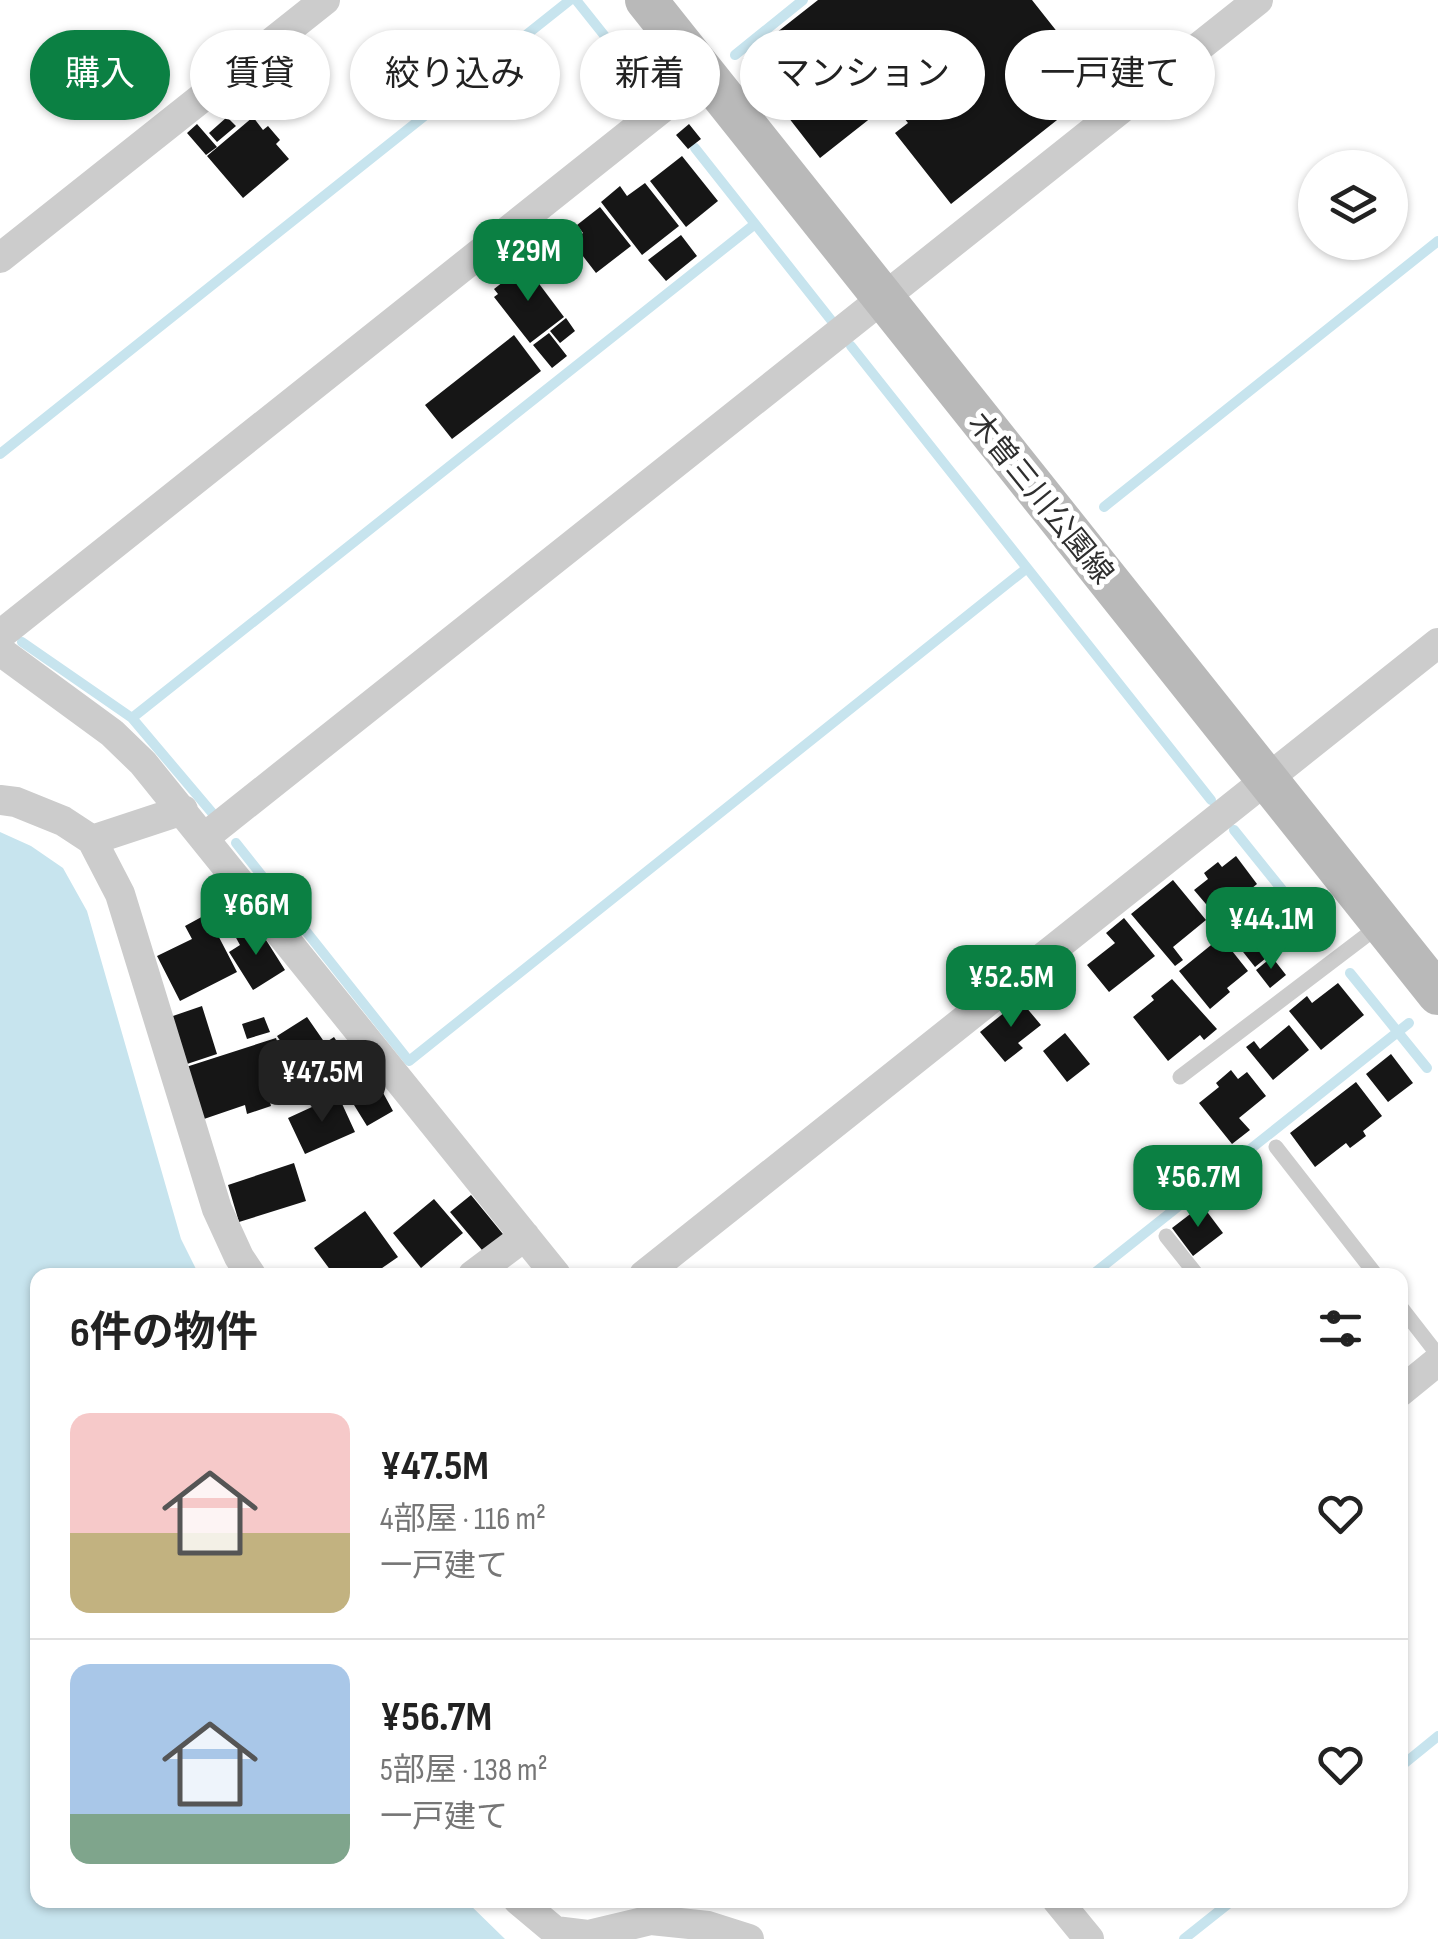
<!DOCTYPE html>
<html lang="ja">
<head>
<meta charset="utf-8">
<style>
  :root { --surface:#fff; --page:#f2f2f2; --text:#222; --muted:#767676; --line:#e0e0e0; --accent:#0b8043 }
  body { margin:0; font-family:"Sofia Sans Condensed","Noto Sans JP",sans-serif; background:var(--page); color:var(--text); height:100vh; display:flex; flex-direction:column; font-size:38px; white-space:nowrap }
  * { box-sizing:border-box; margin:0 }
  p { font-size:32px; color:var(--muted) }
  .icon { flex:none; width:55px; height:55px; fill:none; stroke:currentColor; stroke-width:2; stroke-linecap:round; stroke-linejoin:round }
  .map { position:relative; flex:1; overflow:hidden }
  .side { position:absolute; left:30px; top:1268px; width:1378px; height:640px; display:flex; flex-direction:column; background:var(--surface); border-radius:20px; box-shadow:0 2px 8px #0004 }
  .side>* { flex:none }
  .top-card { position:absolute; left:30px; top:30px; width:1380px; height:90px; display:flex; gap:20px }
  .controls { position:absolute; left:1298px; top:150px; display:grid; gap:20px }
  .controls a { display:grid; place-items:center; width:110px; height:110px; border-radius:50%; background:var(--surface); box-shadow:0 2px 8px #0004; font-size:50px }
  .price { position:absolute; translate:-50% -85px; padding:0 22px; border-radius:20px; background:var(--accent); color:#fff; font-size:32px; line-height:65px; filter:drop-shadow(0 2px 5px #0008) }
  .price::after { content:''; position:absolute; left:50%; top:60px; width:30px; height:22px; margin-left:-15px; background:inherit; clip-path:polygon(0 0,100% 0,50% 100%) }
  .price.on { background:#222; color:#fff }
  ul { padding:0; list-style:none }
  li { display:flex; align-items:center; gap:30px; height:250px; padding:0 40px }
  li+li { border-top:2px solid var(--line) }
  li span { display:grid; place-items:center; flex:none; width:280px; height:200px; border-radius:20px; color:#555 }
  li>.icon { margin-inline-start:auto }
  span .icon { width:120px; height:120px; fill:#fffc; stroke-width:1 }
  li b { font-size:42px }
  h2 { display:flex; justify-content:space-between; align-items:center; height:120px; padding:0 40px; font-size:42px }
  .chip { padding:0 35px; border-radius:45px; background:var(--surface); box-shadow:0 2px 8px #0004; font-size:35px; line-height:90px }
  .chip.on { background:var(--accent); color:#fff }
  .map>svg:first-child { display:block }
</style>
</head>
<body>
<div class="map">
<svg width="1438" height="1939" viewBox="0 0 1438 1939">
  <rect width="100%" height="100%" fill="#fff"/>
  <!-- water -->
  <path fill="#c7e4ee" d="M0,832L31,846L63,868L87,911L181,1239L199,1275H38V1900H465L505,1939H0Z"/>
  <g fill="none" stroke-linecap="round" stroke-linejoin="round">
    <!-- stream -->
    <path stroke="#c7e4ee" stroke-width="10" d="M576,0L651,94
      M735,55L803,0
      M695,148L831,320
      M851,346L1211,800
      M0,454L570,0
      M1104,507L1438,241
      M22,642L132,718L214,815
      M132,718L755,224
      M1234,830L1325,943
      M236,843L409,1061L1027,568
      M1350,973L1427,1068
      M1092,1275L1409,1023
      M1400,1767L1438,1736
      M1184,1939L1233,1900"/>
  </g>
  <!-- building -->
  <path fill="#161616" d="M818,0H1032L1100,86L951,204L895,133L908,123L891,102L820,158L743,59Z
    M227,117L236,126L217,142L209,133Z
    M253,117L263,130L268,126L280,140L276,144L289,159L243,198L207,156Z
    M197,124L217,147L206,155L187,133Z
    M689,124L701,139L688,149L676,135Z
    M682,156L718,201L686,227L650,181Z
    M645,183L679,226L642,255L601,202L620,186L627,196Z
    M600,207L631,246L596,273L572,242L583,233L577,225Z
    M681,235L697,256L666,281L648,260Z
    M525,265L564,317L530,343L494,297L498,294L494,289Z
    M566,318L575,331L560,343L550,331Z
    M549,333L567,356L552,368L533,345Z
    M514,335L541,371L452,439L425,405Z
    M1236,856L1257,884L1217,917L1194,890L1208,879L1204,873L1218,862L1222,867Z
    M1173,880L1206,920L1173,947L1183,960L1175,966L1131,914Z
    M1269,900L1296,934L1255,967L1228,933Z
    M207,914L237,972L180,1001L157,956L192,939L185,926Z
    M1124,918L1155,956L1109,992L1087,965L1115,943L1106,933Z
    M252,926L258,934L261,932L285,970L253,990L229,952L240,945L235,936Z
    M1221,937L1248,971L1227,988L1230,992L1210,1009L1179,971Z
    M1272,957L1286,975L1270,988L1256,970Z
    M1172,979L1217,1029L1204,1040L1200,1035L1168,1061L1133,1017L1154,1000L1151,996Z
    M1338,983L1364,1015L1321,1050L1289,1011L1307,996L1312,1003Z
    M1020,1000L1041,1025L1018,1043L1023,1048L1005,1062L980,1032Z
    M202,1006L217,1054L181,1066L170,1017Z
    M264,1017L270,1032L247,1039L242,1024Z
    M307,1017L325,1043L334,1037L348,1059L309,1085L277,1036Z
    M1289,1025L1309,1050L1273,1080L1246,1047L1254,1041L1260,1049Z
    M1065,1033L1090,1064L1067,1082L1043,1051Z
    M276,1038L293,1090L269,1098L271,1106L247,1114L245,1105L204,1119L186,1067Z
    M1391,1054L1413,1083L1388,1102L1366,1074Z
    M1231,1070L1238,1079L1247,1072L1266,1096L1239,1118L1250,1130L1232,1144L1199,1103L1219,1087L1216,1083Z
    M1356,1082L1382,1116L1363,1131L1366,1136L1350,1148L1346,1143L1315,1167L1290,1133Z
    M381,1089L393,1111L367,1126L354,1105Z
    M338,1095L355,1132L305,1154L288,1118Z
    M294,1163L306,1201L239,1222L228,1185Z
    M471,1195L507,1239L487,1256L450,1212Z
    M434,1199L463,1233L421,1268L393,1233Z
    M1202,1205L1223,1233L1193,1256L1172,1228Z
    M365,1211L398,1257L372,1275H334L314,1248Z"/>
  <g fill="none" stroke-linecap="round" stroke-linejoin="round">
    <!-- service -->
    <path stroke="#ccc" stroke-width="15" d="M1180,1077L1380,925
      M1276,1147L1376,1275
      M1166,1236L1197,1275
      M1400,1306L1438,1355"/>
    <!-- minor -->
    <path stroke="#ccc" stroke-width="30" d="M0,258L325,0
      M0,635L705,74
      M0,651L112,733L143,763L556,1275
      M0,800L16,802L63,821L92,840L120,894L217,1209L239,1257L251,1275
      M205,837L1258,0
      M92,840L183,810
      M473,1275L525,1236
      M644,1275L1438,643
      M1400,1392L1438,1361
      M518,1900L555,1931L588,1935L651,1920L708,1926L749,1939
      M1057,1900L1089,1939"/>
    <!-- secondary -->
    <path stroke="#b9b9b9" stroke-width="42" d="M646,0L1438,994"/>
  </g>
  <g text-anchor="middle" stroke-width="10" stroke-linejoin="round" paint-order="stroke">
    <!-- street labels -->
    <g font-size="30" fill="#2f2f2f" stroke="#fff">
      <text transform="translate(1041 498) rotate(51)" y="10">木曽三川公園線</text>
    </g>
  </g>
</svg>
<div class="controls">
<a><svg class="icon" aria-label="layers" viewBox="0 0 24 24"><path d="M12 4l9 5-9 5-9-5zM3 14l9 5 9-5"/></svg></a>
</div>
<b class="price" style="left:528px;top:304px">¥29M</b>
<b class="price" style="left:256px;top:958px">¥66M</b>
<b class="price" style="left:1271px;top:972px">¥44.1M</b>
<b class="price" style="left:1011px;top:1030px">¥52.5M</b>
<b class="price on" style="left:322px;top:1125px">¥47.5M</b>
<b class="price" style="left:1198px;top:1230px">¥56.7M</b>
<div class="top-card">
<a class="chip on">購入</a>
<a class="chip">賃貸</a>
<a class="chip">絞り込み</a>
<a class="chip">新着</a>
<a class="chip">マンション</a>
<a class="chip">一戸建て</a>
</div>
<section class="side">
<h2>6件の物件<svg class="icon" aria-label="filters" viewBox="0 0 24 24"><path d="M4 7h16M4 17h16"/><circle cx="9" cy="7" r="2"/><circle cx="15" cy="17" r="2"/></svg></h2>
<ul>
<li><span style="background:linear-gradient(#f6c9c9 60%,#c2b280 0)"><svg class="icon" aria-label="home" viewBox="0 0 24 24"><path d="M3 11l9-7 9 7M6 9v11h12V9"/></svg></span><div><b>¥47.5M</b><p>4部屋 · 116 m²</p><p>一戸建て</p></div><svg class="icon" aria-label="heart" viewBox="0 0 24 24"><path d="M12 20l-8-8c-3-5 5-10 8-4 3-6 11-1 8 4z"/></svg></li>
<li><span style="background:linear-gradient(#a9c7e8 75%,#7fa58c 0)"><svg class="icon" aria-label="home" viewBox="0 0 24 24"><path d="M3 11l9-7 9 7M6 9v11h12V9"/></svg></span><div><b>¥56.7M</b><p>5部屋 · 138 m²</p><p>一戸建て</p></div><svg class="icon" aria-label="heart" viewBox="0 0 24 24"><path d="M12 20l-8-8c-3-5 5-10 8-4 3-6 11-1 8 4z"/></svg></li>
</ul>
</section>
</div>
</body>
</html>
